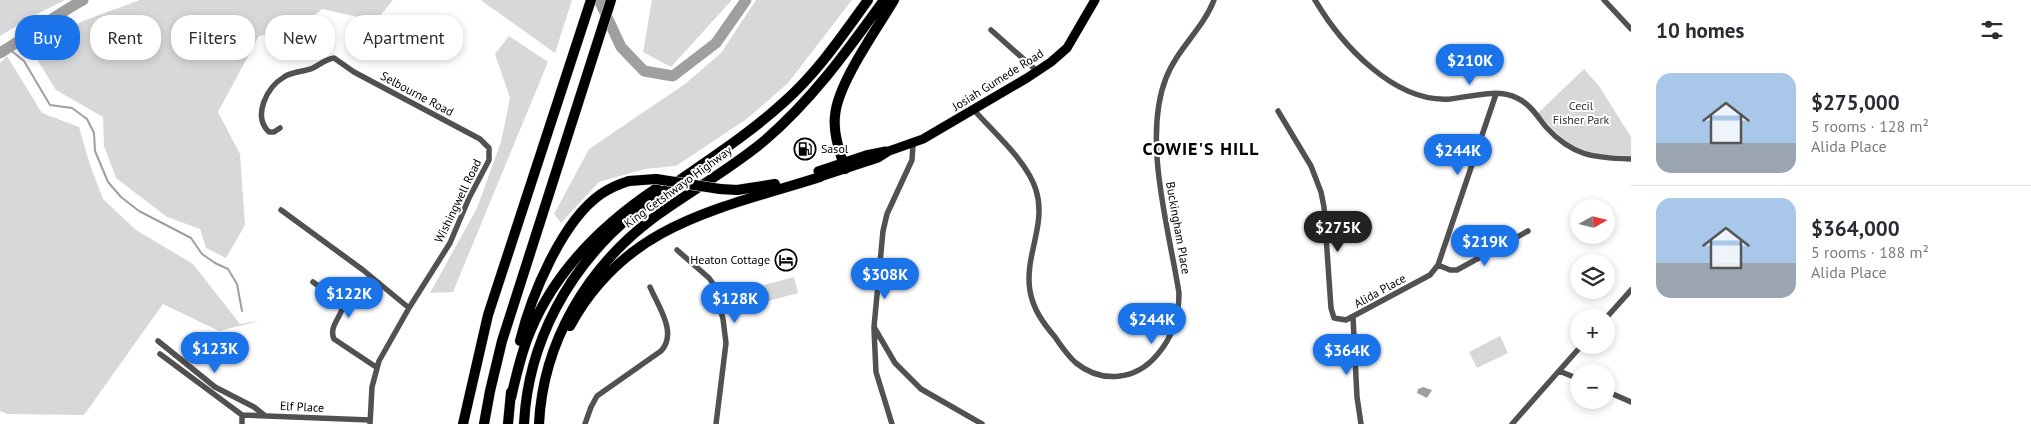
<!DOCTYPE html>
<html lang="en">
<head>
<meta charset="utf-8">
<style>
  :root { --surface:#fff; --page:#f2f2f3; --text:#2b2b33; --muted:#7c7c81; --line:#e1e1e2; --accent:#1a73e8 }
  body { margin:0; font-family:"PT Sans",sans-serif; background:var(--page); color:var(--text); height:100vh; display:flex; flex-direction:column; font-size:19px; white-space:nowrap }
  * { box-sizing:border-box; margin:0 }
  p { font-size:16px; color:var(--muted) }
  .icon { flex:none; width:28px; height:28px; fill:none; stroke:currentColor; stroke-width:2; stroke-linecap:round; stroke-linejoin:round }
  .map { position:relative; flex:1; overflow:hidden }
  .drawer { display:flex; flex-direction:column; background:var(--surface); width:400px }
  .drawer>* { flex:none }
  .banner { position:absolute; left:15px; top:15px; width:475px; height:45px; display:flex; gap:10px }
  .needle { width:32px; rotate:82deg }
  .buttons { position:absolute; left:1570px; top:199px; display:grid; gap:10px }
  .buttons a { display:grid; place-items:center; width:45px; height:45px; border-radius:50%; background:var(--surface); box-shadow:0 2px 8px #0003; font-size:25px }
  .price { position:absolute; translate:-50% -42px; padding:0 11px; border-radius:18px; background:var(--accent); color:#fff; font-size:16px; line-height:32px; filter:drop-shadow(0 1px 2px #0008) }
  .price::after { content:''; position:absolute; left:50%; top:30px; width:15px; height:11px; margin-left:-8px; background:inherit; clip-path:polygon(0 0,100% 0,50% 100%) }
  .price.current { background:#222; color:#fff }
  ul { padding:0; list-style:none }
  li { display:flex; align-items:center; gap:15px; height:125px; padding:0 25px }
  li+li { border-top:1px solid var(--line) }
  li span { display:grid; place-items:center; flex:none; width:140px; height:100px; border-radius:15px; color:#555 }
  li>.icon { margin-inline-start:auto }
  span .icon { width:60px; height:60px; fill:#fffc; stroke-width:1 }
  li b { font-size:21px }
  h2 { display:flex; justify-content:space-between; align-items:center; height:60px; padding:0 25px; font-size:21px }
  .tag { padding:0 18px; border-radius:20px; background:var(--surface); box-shadow:0 2px 8px #0003; font-size:18px; line-height:45px }
  .tag.current { background:var(--accent); color:#fff }
  main { display:flex; flex:1; min-height:0 }
  .map>svg:first-child { display:block }
</style>
</head>
<body>
<main>
<div class="map">
<svg width="1631" height="424" viewBox="0 0 1631 424">
  <rect width="100%" height="100%" fill="#fff"/>
  <!-- green -->
  <path fill="#d8d8d8" d="M0,0H65L31,17L0,36Z
    M140,0H393L376,21L322,9L301,27L259,36L218,112L240,154L245,225L226,258L206,248L200,229L167,217L116,178L104,146L103,117L56,90L30,48L83,21Z
    M481,0H572L555,53L482,1Z
    M652,0H732L671,67L643,52Z
    M756,0H852L788,83L748,118L676,166L645,169L599,182L561,223L554,214L589,149L685,84L721,53Z
    M509,36L548,62L453,292L430,293L477,208L501,142L510,98L495,54Z
    M7,56L42,113L79,127L90,165L103,199L136,230L193,264L240,324L260,321L219,331L163,304L84,415L7,414L0,411V63Z
    M1584,69L1599,86L1631,137V156C1618,155 1604,156 1591,153C1568,149 1553,129 1538,113Z
    M794,277L798,293L768,301L764,285Z
    M1500,336L1508,353L1477,368L1469,352Z"/>
  <!-- water -->
  <path fill="#9f9f9f" d="M1423,387L1432,390L1427,398L1417,393L1418,389Z"/>
  <g fill="none" stroke-linecap="round" stroke-linejoin="round">
    <!-- stream -->
    <path stroke="#9f9f9f" stroke-width="2" d="M8,48L24,61L50,105L72,108L87,119L94,133L95,151L108,182L121,197L139,211L191,238L202,254L215,263L228,269L237,284L242,311"/>
    <!-- river -->
    <path stroke="#9f9f9f" stroke-width="11" d="M599,0L621,47L644,71L673,76L716,43L746,0
      M0,53C28,36 54,16 83,0"/>
    <!-- primary casing -->
    <g stroke="#dbdbdb" stroke-width="10">
      <path id="primary" d="M818,171L866,155L886,151
        M820,177L878,158L889,151L923,139L1027,78L1051,62L1067,48L1095,0"/>
    </g>
    <!-- motorway casing -->
    <g stroke="#dbdbdb" stroke-width="11">
      <path id="motorway" d="M845,169C840,152 833,134 835,116C837,84 877,29 894,0
        M720,189L737,190L775,184
        M570,326C626,223 719,209 820,177
        M520,341C531,296 562,221 601,194C610,188 619,184 629,181
        M511,398C516,376 521,353 530,332C555,271 603,224 657,188
        M463,424L488,315L591,0
        M484,424L490,391L502,341L611,0
        M508,424L511,392
        M524,424C528,342 569,267 632,215C681,176 737,145 784,102C817,73 842,36 868,0
        M539,424C543,342 587,268 652,219C689,192 729,170 764,141C812,100 847,51 884,0"/>
    </g>
    <!-- minor -->
    <path stroke="#515151" stroke-width="5.5" d="M1315,0C1341,44 1394,103 1450,99C1470,97 1497,88 1517,98C1530,104 1537,116 1546,127C1572,156 1594,158 1631,159
      M1604,0L1631,29
      M991,30L1037,71
      M974,110C994,133 1027,161 1036,190C1047,225 1024,256 1030,291C1033,309 1043,323 1055,337C1061,346 1068,356 1076,363C1102,384 1136,380 1157,355C1173,337 1179,317 1179,293C1169,229 1142,139 1166,78C1177,49 1203,29 1214,0
      M1278,111L1311,166L1321,192L1324,207L1331,308L1334,318L1346,320L1430,275L1438,265L1496,94
      M280,128L274,132H269C252,116 267,87 284,77C293,71 304,72 313,68C321,64 326,59 334,58L354,72L480,139L489,148V160L469,198L450,243L409,308L379,361L372,387L370,424
      M913,144L912,160L887,214L883,231L874,327L895,363L921,389L982,424
      M281,210L363,270L409,308
      M677,250L709,278L714,285L723,319L726,343L716,424
      M1438,265L1450,270H1457L1528,231
      M313,282L343,304C343,316 328,326 334,339L376,367
      M1353,317L1357,397L1361,424
      M1606,318L1631,290
      M874,329L876,372L892,424
      M158,341L215,387L254,407L264,415
      M160,354L242,415L370,420
      M1559,371L1579,379
      M1606,391L1631,402
      M242,424V415
      M585,424L591,407L597,396L661,351C678,333 658,306 650,287
      M1512,424L1582,345"/>
    <!-- primary -->
    <use href="#primary" stroke="#000" stroke-width="9"/>
    <!-- motorway -->
    <use href="#motorway" stroke="#000" stroke-width="10"/>
    <!-- motorway-bridge casing -->
    <g stroke="#dbdbdb" stroke-width="11" stroke-linecap="butt">
      <path id="motorway-bridge" d="M629,181L656,179L720,189"/>
    </g>
    <!-- motorway-bridge -->
    <use href="#motorway-bridge" stroke="#000" stroke-width="10"/>
  </g>
  <!-- icons -->
  <defs>
    <g id="fuel-ring" transform="scale(1.125)"><circle r="9.5" fill="#fff" stroke="#000" stroke-width="1.5"/><path d="M-5.5-6h7V0h2V4h1.3V-2.5L3-4.5l.8-.8L6-3V5H2.5V1h-1V6h-7ZM-4.2-4.7v3.2H.2V-4.7Z" fill="#000"/></g>
    <g id="hotel-ring" transform="scale(1.125)"><circle r="9.5" fill="#fff" stroke="#000" stroke-width="1.5"/><path d="M-6-4.5h1.5V1H6V5H4.5V3h-9V5H-6ZM-4 0a1.8 1.8 0 1 1 3.6 0ZM.5 0V-2.5h3Q6-2.5 6 0Z" fill="#000"/></g>
  </defs>
  <g fill-rule="evenodd">
    <use href="#fuel-ring" x="805" y="149"/>
    <use href="#hotel-ring" x="786" y="260"/>
  </g>
  <g text-anchor="middle" stroke-width="4" stroke-linejoin="round" paint-order="stroke">
    <!-- street labels -->
    <g font-size="12" fill="#000" stroke="#fff">
      <text transform="translate(998 80) rotate(-32)" y="4">Josiah Gumede Road</text>
      <text transform="translate(417 94) rotate(28)" y="4">Selbourne Road</text>
      <text transform="translate(678 187) rotate(-36)" y="4">King Cetshwayo Highway</text>
      <text transform="translate(458 201) rotate(-64)" y="4">Wishingwell Road</text>
      <text transform="translate(1178 228) rotate(80)" y="4">Buckingham Place</text>
      <text transform="translate(1380 291) rotate(-29)" y="4">Alida Place</text>
      <text transform="translate(302 407) rotate(3)" y="4">Elf Place</text>
    </g>
    <!-- park labels -->
    <g font-size="12" fill="#2f2f2f" stroke="#fff">
      <text x="1581" y="110">Cecil<tspan x="1581" dy="14">Fisher Park</tspan></text>
    </g>
    <!-- poi labels -->
    <g font-size="12" fill="#000" stroke="#fff" text-anchor="start">
      <text x="821" y="153">Sasol</text>
      <text x="770" y="264" text-anchor="end">Heaton Cottage</text>
    </g>
    <!-- district labels -->
    <g font-size="18" font-weight="bold" letter-spacing="1" fill="#000" stroke="#fff">
      <text x="1201" y="155">COWIE'S HILL</text>
    </g>
  </g>
</svg>
<div class="buttons">
<a><svg class="needle" viewBox="-14 -14 28 28"><path d="M0-13l5 13h-10z" fill="#e53935"/><path d="M0 13l5-13h-10z" fill="#7c7c81"/></svg></a>
<a><svg class="icon" aria-label="layers" viewBox="0 0 24 24"><path d="M12 4l9 5-9 5-9-5zM3 14l9 5 9-5"/></svg></a>
<a>+</a>
<a>−</a>
</div>
<b class="price" style="left:1470px;top:86px">$210K</b>
<b class="price" style="left:1458px;top:176px">$244K</b>
<b class="price current" style="left:1338px;top:253px">$275K</b>
<b class="price" style="left:1485px;top:267px">$219K</b>
<b class="price" style="left:885px;top:300px">$308K</b>
<b class="price" style="left:349px;top:319px">$122K</b>
<b class="price" style="left:735px;top:324px">$128K</b>
<b class="price" style="left:1152px;top:345px">$244K</b>
<b class="price" style="left:215px;top:374px">$123K</b>
<b class="price" style="left:1347px;top:376px">$364K</b>
<div class="banner">
<a class="tag current">Buy</a>
<a class="tag">Rent</a>
<a class="tag">Filters</a>
<a class="tag">New</a>
<a class="tag">Apartment</a>
</div>
</div>
<section class="drawer">
<h2>10 homes<svg class="icon" aria-label="filters" viewBox="0 0 24 24"><path d="M4 7h16M4 17h16"/><circle cx="9" cy="7" r="2"/><circle cx="15" cy="17" r="2"/></svg></h2>
<ul>
<li><span style="background:linear-gradient(#a9c7e8 70%,#9aa5b1 0)"><svg class="icon" aria-label="home" viewBox="0 0 24 24"><path d="M3 11l9-7 9 7M6 9v11h12V9"/></svg></span><div><b>$275,000</b><p>5 rooms · 128 m²</p><p>Alida Place</p></div></li>
<li><span style="background:linear-gradient(#a9c7e8 65%,#9aa5b1 0)"><svg class="icon" aria-label="home" viewBox="0 0 24 24"><path d="M3 11l9-7 9 7M6 9v11h12V9"/></svg></span><div><b>$364,000</b><p>5 rooms · 188 m²</p><p>Alida Place</p></div></li>
</ul>
</section>
</main>
</body>
</html>
